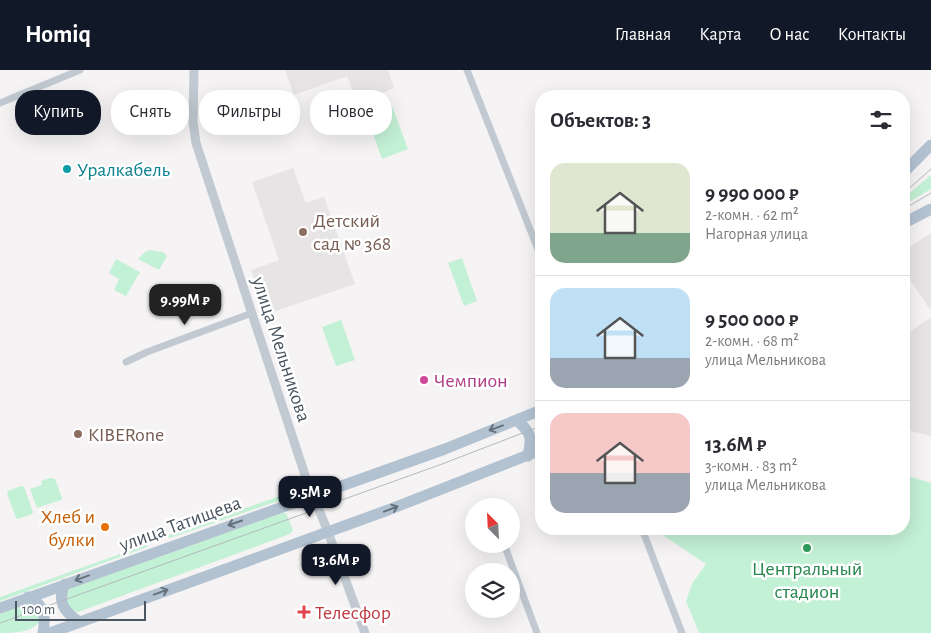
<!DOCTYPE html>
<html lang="ru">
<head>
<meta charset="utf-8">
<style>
  :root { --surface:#fff; --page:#f7f7f7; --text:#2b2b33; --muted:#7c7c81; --line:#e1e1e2; --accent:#111827 }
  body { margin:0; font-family:"Alegreya Sans",sans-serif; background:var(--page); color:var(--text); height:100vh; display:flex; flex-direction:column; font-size:19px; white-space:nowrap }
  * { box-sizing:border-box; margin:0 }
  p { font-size:16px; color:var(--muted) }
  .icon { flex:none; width:28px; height:28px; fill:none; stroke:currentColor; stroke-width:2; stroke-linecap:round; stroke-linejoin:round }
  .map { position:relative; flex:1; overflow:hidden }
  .panel { position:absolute; left:535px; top:20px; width:375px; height:445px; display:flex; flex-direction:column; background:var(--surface); border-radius:20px; box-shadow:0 5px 20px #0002 }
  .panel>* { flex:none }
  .guide { position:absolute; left:15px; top:20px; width:445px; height:45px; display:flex; gap:10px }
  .needle { width:32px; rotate:336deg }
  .controls { position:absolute; left:465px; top:428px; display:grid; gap:10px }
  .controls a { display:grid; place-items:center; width:55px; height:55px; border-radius:50%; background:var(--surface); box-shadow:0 5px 20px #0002; font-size:25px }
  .scale { position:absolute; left:15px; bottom:12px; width:131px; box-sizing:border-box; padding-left:5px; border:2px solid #4a5661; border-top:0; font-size:14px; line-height:18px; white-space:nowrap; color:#4a5661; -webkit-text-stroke:4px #fff; paint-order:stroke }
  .price { position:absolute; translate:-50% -42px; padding:0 11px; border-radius:10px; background:var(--accent); color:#fff; font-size:16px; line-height:32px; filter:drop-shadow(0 1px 2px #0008) }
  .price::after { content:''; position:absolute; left:50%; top:30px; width:15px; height:11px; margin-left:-8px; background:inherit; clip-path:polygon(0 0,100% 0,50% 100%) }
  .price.on { background:#222; color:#fff }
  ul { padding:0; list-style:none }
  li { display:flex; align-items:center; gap:15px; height:125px; padding:0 15px }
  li+li { border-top:1px solid var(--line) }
  li span { display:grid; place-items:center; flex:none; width:140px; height:100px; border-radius:15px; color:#555 }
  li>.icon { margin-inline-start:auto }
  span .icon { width:60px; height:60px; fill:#fffc; stroke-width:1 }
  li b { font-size:21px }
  h2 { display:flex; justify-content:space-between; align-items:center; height:60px; padding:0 15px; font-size:21px }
  .tag { padding:0 18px; border-radius:20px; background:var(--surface); box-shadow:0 5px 20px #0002; font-size:18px; line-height:45px }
  .tag.on { background:var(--accent); color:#fff }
  header { display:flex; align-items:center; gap:30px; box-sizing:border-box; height:70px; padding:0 25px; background:var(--accent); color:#fff }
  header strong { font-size:24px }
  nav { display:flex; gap:28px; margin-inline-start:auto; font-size:18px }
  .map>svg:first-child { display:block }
</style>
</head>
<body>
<header>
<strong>Homiq</strong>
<nav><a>Главная</a><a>Карта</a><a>О нас</a><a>Контакты</a></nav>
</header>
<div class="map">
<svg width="931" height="563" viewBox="0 0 931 563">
  <rect width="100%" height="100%" fill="#f5f3f3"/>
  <!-- education -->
  <path fill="#e6e4e5" d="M285,0H388L394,18L358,33L347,6L294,25Z
    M293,98L306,133L324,127L355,214L267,244L251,200L279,190L252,112Z
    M931,163V241L904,201V181Z
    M931,247V366L904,359V291L910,286L904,274V266Z"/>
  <!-- green -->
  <path fill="#c3f1d5" d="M389,28L408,79L382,89L364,38Z
    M931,105V119L904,135V128Z
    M150,180L163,182L167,186L159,200L138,189L145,182Z
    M462,188L477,231L464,236L448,193Z
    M116,189L140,202L126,226L114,220L119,209L109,203Z
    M341,250L355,290L336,296L322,257Z
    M904,405L931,413V563H699L686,531L692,514L706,494L658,462L656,459H904Z
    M50,408L55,409L62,428L61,430L37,438L30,419L42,415L41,411Z
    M21,416L24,417L33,442L32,444L18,449L16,448L7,423L8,421Z
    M283,425L284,429L170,468L165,466Z
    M281,443H286L293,460L290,464L78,542L68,538L66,524L69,519Z
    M148,474L147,477L0,531V527Z
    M29,533L33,535L41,549C34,563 14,563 0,563V544Z"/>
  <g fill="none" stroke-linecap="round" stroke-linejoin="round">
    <!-- minor -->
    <path stroke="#c1cad2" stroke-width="7" d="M467,0L541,187
      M0,33L80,0
      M126,292L147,282L252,243
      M642,459L682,563
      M504,474L537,563"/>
    <!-- tertiary -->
    <path stroke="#c1cad2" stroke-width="9" d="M194,0L193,52L196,73L306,408L328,462L365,563"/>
    <!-- primary -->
    <path stroke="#b3c2d1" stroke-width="11" d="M904,102L931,75
      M904,153L931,139
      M517,350C532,365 532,366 528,386
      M65,514C56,532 65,542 79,552
      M28,527C45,535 46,546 43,563
      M0,538L445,379L541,340
      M50,563L388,440L541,380"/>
    <!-- tram -->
    <path stroke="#b5b8bd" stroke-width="1" d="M904,123L931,99
      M904,139L931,123
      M0,553L442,394L541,356"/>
  </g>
  <!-- one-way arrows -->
  <defs><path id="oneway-shaft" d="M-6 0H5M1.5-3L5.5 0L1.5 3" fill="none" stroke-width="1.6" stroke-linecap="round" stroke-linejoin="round" transform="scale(1.25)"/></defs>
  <g stroke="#64717d">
    <use href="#oneway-shaft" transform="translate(496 358) rotate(160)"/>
    <use href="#oneway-shaft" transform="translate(391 439) rotate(-21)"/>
    <use href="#oneway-shaft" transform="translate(235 453) rotate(161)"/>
    <use href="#oneway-shaft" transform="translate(82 508) rotate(160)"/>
    <use href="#oneway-shaft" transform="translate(161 522) rotate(-20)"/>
  </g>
  <!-- markers -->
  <circle fill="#0f9aa8" stroke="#fff" stroke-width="2" cx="67" cy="99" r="5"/>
  <g fill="#8d6e63" stroke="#fff" stroke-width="2">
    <circle cx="303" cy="162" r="5"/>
    <circle cx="78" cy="364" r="5"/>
  </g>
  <circle fill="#d1479c" stroke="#fff" stroke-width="2" cx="424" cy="310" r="5"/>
  <circle fill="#e8710a" stroke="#fff" stroke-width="2" cx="105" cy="457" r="5"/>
  <circle fill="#2e9e5b" stroke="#fff" stroke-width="2" cx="807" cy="478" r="5"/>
  <path fill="#e0444e" stroke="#fff" stroke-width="2" d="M301.5 534.5h5v5h5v5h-5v5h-5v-5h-5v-5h5z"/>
  <g text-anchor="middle" stroke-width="5" stroke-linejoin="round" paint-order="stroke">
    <!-- culture labels -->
    <g font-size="20" fill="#0d838f" stroke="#fff" text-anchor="start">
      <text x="77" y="106">Уралкабель</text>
    </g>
    <!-- education labels -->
    <g font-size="20" fill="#785e54" stroke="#fff" text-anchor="start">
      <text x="313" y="157">Детский<tspan x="313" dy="23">сад № 368</tspan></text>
      <text x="88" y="371">KIBERone</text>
    </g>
    <!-- street labels -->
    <g font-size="20" fill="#4a5661" stroke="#fff">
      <text transform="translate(282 279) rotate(72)" y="7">улица Мельникова</text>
      <text transform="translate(180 453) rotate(-20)" y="7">улица Татищева</text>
    </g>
    <!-- hotel labels -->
    <g font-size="20" fill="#b23c85" stroke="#fff" text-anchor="start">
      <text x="434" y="317">Чемпион</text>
    </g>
    <!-- food labels -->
    <g font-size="20" fill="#c56008" stroke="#fff" text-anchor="end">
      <text x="95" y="453">Хлеб и<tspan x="95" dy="23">булки</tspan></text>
    </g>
    <!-- leisure labels -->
    <g font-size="20" fill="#27864d" stroke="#fff">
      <text x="807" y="505">Центральный<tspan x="807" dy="23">стадион</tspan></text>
    </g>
    <!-- health labels -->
    <g font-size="20" fill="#be3a42" stroke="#fff" text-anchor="start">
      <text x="315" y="549">Телесфор</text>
    </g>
  </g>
</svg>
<div class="controls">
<a><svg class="needle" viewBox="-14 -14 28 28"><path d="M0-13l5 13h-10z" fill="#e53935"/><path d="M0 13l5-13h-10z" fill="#7c7c81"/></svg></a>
<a><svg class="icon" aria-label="layers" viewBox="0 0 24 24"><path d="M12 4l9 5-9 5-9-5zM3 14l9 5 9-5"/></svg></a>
</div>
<div class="scale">100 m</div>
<b class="price on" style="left:185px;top:256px">9.99M ₽</b>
<b class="price" style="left:310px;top:448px">9.5M ₽</b>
<b class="price" style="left:336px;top:516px">13.6M ₽</b>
<div class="guide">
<a class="tag on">Купить</a>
<a class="tag">Снять</a>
<a class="tag">Фильтры</a>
<a class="tag">Новое</a>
</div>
<section class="panel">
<h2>Объектов: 3<svg class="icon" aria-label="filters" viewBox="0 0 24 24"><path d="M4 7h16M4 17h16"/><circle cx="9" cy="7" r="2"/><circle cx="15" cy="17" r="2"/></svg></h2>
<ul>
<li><span style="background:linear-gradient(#dfe7d0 70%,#7fa58c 0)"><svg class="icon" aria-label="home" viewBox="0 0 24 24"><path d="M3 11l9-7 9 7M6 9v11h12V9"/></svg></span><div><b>9 990 000 ₽</b><p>2-комн. · 62 m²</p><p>Нагорная улица</p></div></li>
<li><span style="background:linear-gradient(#bfe0f5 70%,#9aa5b1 0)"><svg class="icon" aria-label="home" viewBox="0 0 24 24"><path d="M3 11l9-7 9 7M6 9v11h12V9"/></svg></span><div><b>9 500 000 ₽</b><p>2-комн. · 68 m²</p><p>улица Мельникова</p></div></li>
<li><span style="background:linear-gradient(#f6c9c9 60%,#9aa5b1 0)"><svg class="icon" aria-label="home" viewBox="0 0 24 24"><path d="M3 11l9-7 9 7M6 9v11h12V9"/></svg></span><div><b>13.6M ₽</b><p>3-комн. · 83 m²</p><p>улица Мельникова</p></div></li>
</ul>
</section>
</div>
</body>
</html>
